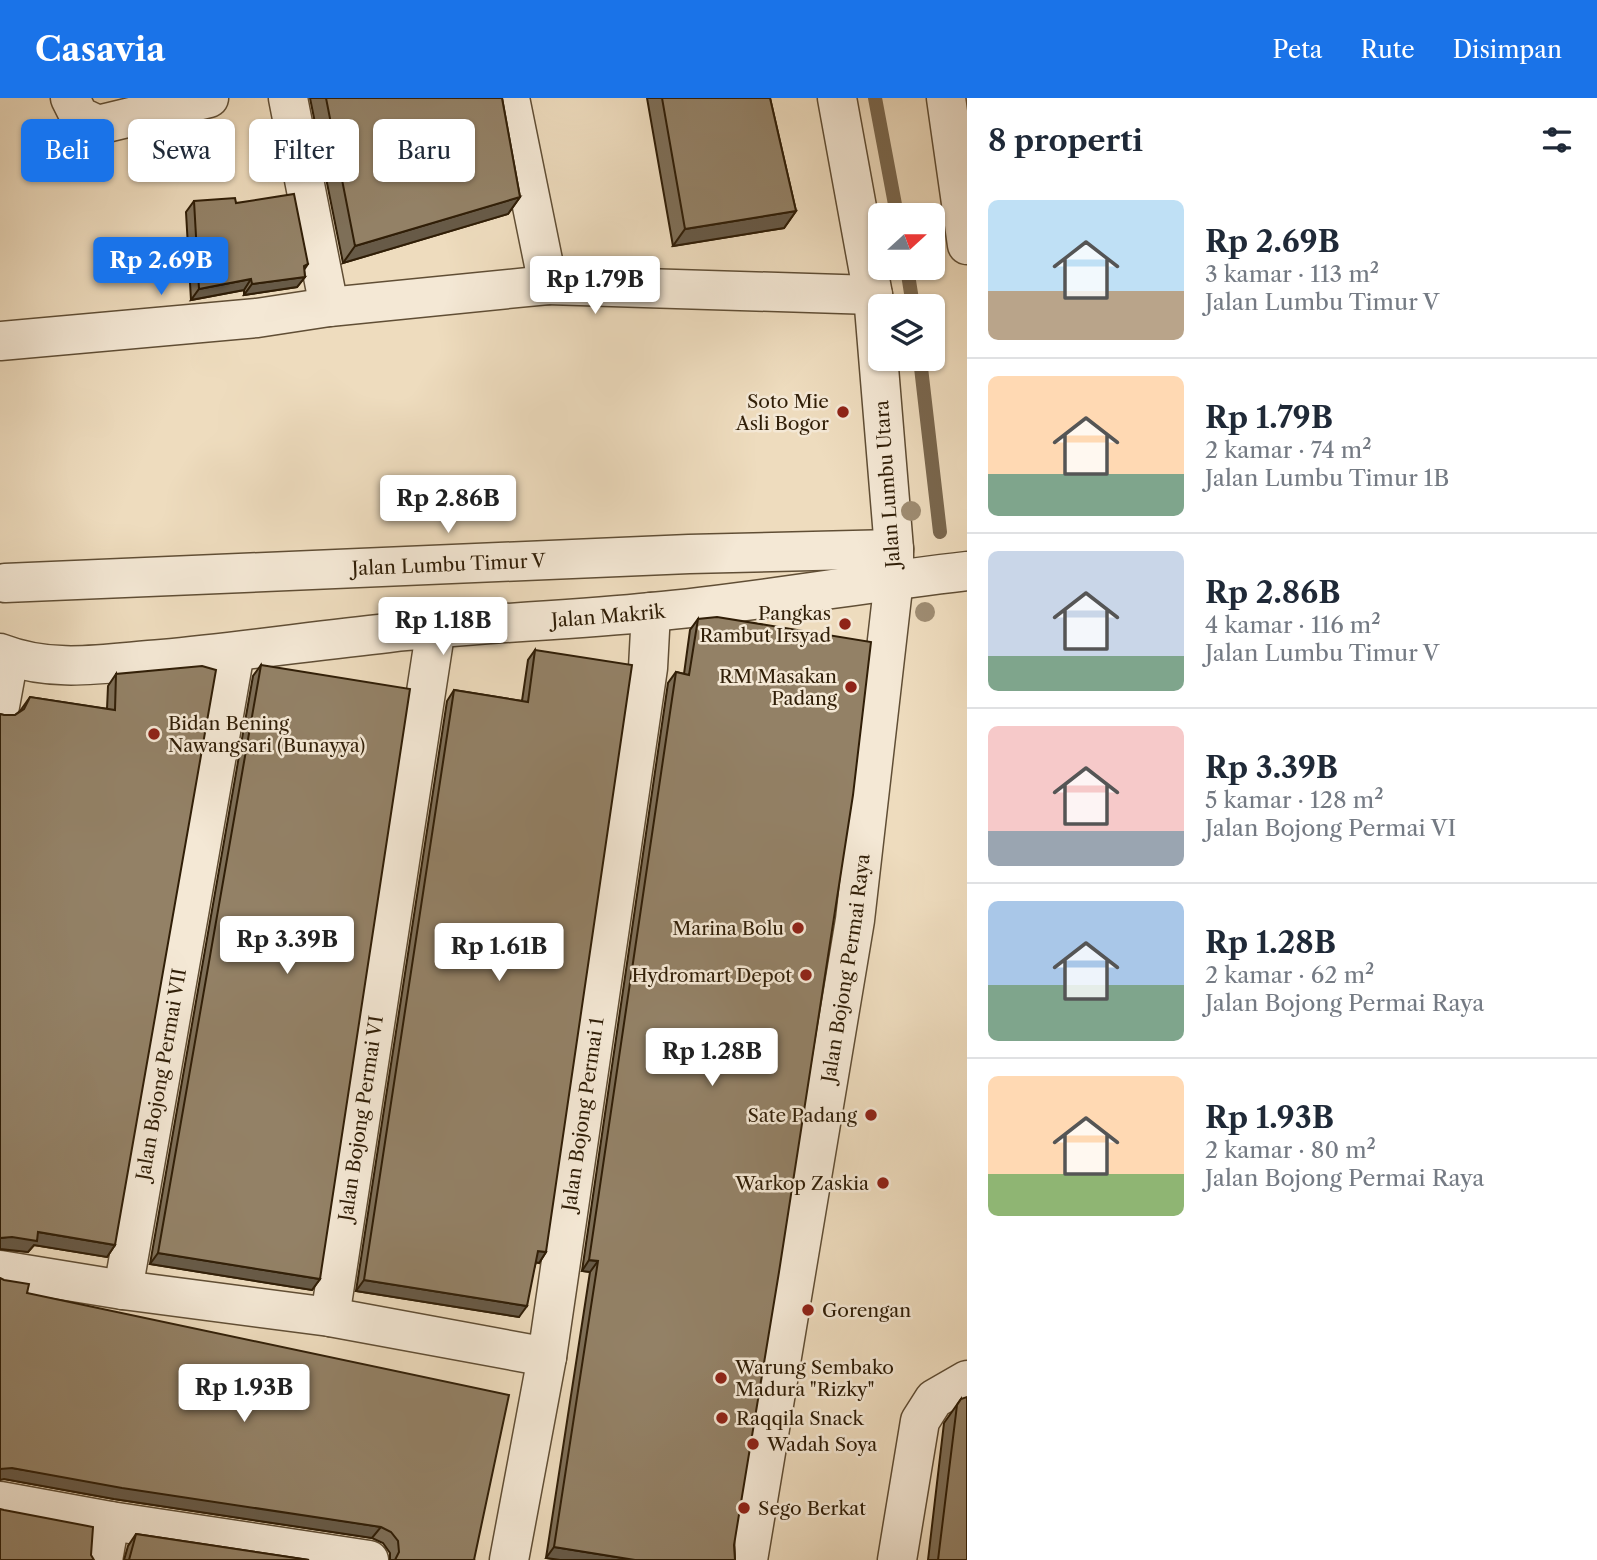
<!DOCTYPE html>
<html lang="id">
<head>
<meta charset="utf-8">
<style>
  :root { --surface:#fff; --page:#f6f6f7; --text:#1f2937; --muted:#747a83; --line:#e0e1e3; --accent:#1a73e8 }
  body { margin:0; font-family:"Libre Caslon Text",serif; background:var(--page); color:var(--text); height:100vh; display:flex; flex-direction:column; font-size:26px; white-space:nowrap }
  * { box-sizing:border-box; margin:0 }
  p { font-size:23px; color:var(--muted) }
  .icon { flex:none; width:38px; height:38px; fill:none; stroke:currentColor; stroke-width:2; stroke-linecap:round; stroke-linejoin:round }
  .map { position:relative; flex:1; overflow:hidden }
  .panel { display:flex; flex-direction:column; background:var(--surface); width:630px }
  .panel>* { flex:none }
  .guide { position:absolute; left:21px; top:21px; width:665px; height:63px; display:flex; gap:14px }
  .needle { width:46px; rotate:69deg }
  .buttons { position:absolute; left:868px; top:105px; display:grid; gap:14px }
  .buttons a { display:grid; place-items:center; width:77px; height:77px; border-radius:10px; background:var(--surface); box-shadow:0 2px 5px #0004; font-size:35px }
  .price { position:absolute; translate:-50% -60px; padding:0 16px; border-radius:7px; background:#fff; color:#222; font-size:23px; line-height:46px; filter:drop-shadow(0 2px 4px #0008) }
  .price::after { content:''; position:absolute; left:50%; top:42px; width:21px; height:16px; margin-left:-10px; background:inherit; clip-path:polygon(0 0,100% 0,50% 100%) }
  .price.current { background:var(--accent); color:#fff }
  ul { padding:0; list-style:none }
  li { display:flex; align-items:center; gap:21px; height:175px; padding:0 21px }
  li+li { border-top:2px solid var(--line) }
  li span { display:grid; place-items:center; flex:none; width:196px; height:140px; border-radius:10px; color:#555 }
  li>.icon { margin-inline-start:auto }
  span .icon { width:84px; height:84px; fill:#fffc; stroke-width:1 }
  li b { font-size:30px }
  h2 { display:flex; justify-content:space-between; align-items:center; height:84px; padding:0 21px; font-size:30px }
  .tag { padding:0 24px; border-radius:10px; background:var(--surface); box-shadow:0 2px 5px #0004; font-size:24px; line-height:63px }
  .tag.current { background:var(--accent); color:#fff }
  header { display:flex; align-items:center; gap:42px; box-sizing:border-box; height:98px; padding:0 35px; background:var(--accent); color:#fff }
  header strong { font-size:33px }
  nav { display:flex; gap:38px; margin-inline-start:auto; font-size:24px }
  main { display:flex; flex:1; min-height:0 }
  .map>svg:first-child { display:block }
</style>
</head>
<body>
<header>
<strong>Casavia</strong>
<nav><a>Peta</a><a>Rute</a><a>Disimpan</a></nav>
</header>
<main>
<div class="map">
<svg width="967" height="1462" viewBox="0 0 967 1462">
  <rect width="100%" height="100%" fill="#eedcbe"/>
  <filter id="stains"><feTurbulence type="fractalNoise" baseFrequency=".00286" numOctaves="4"/><feColorMatrix values="0 0 0 0 .2 0 0 0 0 .09 0 0 0 0 .02 0 0 0 .5 -.17"/></filter>
  <radialGradient id="worn" r=".72"><stop offset=".6" stop-color="#630" stop-opacity="0"/><stop offset="1" stop-color="#630" stop-opacity=".3"/></radialGradient>
  <g fill="none" stroke-linecap="round" stroke-linejoin="round">
    <!-- stream -->
    <path stroke="#7b6950" stroke-width="14" d="M875,0L897,117
      M907,170L913,208
      M920,261L940,434"/>
    <!-- minor casing -->
    <g stroke="#604e35" stroke-width="41">
      <g id="minor">
        <path d="M70,0L79,18L98,27L209,0"/>
        <path d="M288,0L329,209"/>
        <path d="M510,0L548,187L873,197"/>
        <path d="M946,0L967,147"/>
        <path d="M0,243L257,220L329,209L548,187"/>
        <path id="s1" d="M5,485L689,456L894,451"/>
        <path id="s2" d="M0,555C54,576 106,565 162,561C238,554 313,543 388,535C476,525 564,523 652,514C758,504 862,485 967,473"/>
        <path d="M0,608L9,559"/>
        <path d="M0,1172L123,1192L330,1219L547,1259"/>
        <path id="s3" d="M123,1192L235,554"/>
        <path id="s4" d="M330,1219L436,529"/>
        <path d="M0,1403L110,1423L369,1462"/>
        <path d="M103,1462L110,1423"/>
        <path id="s5" d="M509,1462L547,1259L648,570L651,514"/>
        <path id="s6" d="M748,1462L855,822L894,481V451L873,197L837,0"/>
        <path d="M897,1462L920,1323L934,1301L967,1282"/>
      </g>
    </g>
    <!-- minor -->
    <use href="#minor" stroke="#f4e8d5" stroke-width="38"/>
  </g>
  <!-- trees -->
  <g fill="#9f8d73">
    <circle cx="911" cy="413" r="10"/>
    <circle cx="925" cy="514" r="10"/>
  </g>
  <!-- wall -->
  <path fill="#7e6f58" stroke="#301e07" stroke-width="2" d="M310,0H502L520,99L508,116L343,165Z
    M647,0H770L796,113L784,130L673,148Z
    M194,103L236,105L308,166L304,172L305,179L297,189L244,197V192L191,202L186,114Z
    M698,521L735,1462H560L546,1460L590,1174L582,1173L668,585L676,574L684,576L690,532Z
    M535,552L546,1154L539,1165L536,1164L519,1219L356,1193L447,603L454,592L522,603L528,562Z
    M261,567L320,1181L312,1192L150,1166L253,578Z
    M116,576L115,1147L107,1159L34,1147L28,1154L0,1151V616L4,617H15L20,613L30,599L107,611L108,588Z
    M27,1195L474,1462H390V1455L383,1445L372,1440L114,1401L4,1381Z
    M961,1301L967,1462H928L944,1325Z
    M136,1436L309,1462H124L128,1448Z"/>
  <!-- shaded-wall -->
  <path fill="#675a47" stroke="#301e07" stroke-width="2" d="M520,99L508,116L343,165L355,148Z
    M796,113L784,130L673,148L685,131Z
    M305,179L297,189L244,197L252,186Z
    M251,181L244,192L191,202L199,191Z
    M38,1134L115,1147L107,1159L34,1147L28,1154L0,1151V1140H1Z
    M538,1153L546,1154L539,1165L531,1163Z
    M158,1155L320,1181L312,1192L150,1166Z
    M589,1162L598,1163L590,1174L582,1173Z
    M364,1182L527,1208L519,1219L356,1193Z
    M2,1370H12L381,1429L372,1440L114,1401L4,1381L0,1382V1371Z
    M554,1449L635,1462H560L546,1460Z"/>
  <!-- building -->
  <path fill="#938166" stroke="#301e07" stroke-width="2" d="M326,0H502L520,99L355,148Z
    M662,0H770L796,113L685,131Z
    M294,96L308,166L304,168L305,179L252,186L251,181L199,191L194,103L235,100L236,105Z
    M717,519L871,544L853,697L779,1174L734,1447L735,1462H635L554,1449L598,1163L589,1162L676,574L689,577L698,521Z
    M535,552L632,567L546,1154L538,1153L527,1208L364,1182L454,592L528,604Z
    M261,567L410,591L320,1181L158,1155Z
    M202,568L216,572L115,1147L38,1134L37,1143L12,1139L0,1140V616L4,617H15L24,611L30,599L115,612L116,576Z
    M0,1180L4,1182L29,1186L27,1195L509,1297L474,1462H395L399,1454L398,1443L391,1434L381,1429L122,1390L12,1370L0,1371Z
    M967,1299V1462H938L957,1307L961,1301Z
    M0,1411L4,1412L93,1429L91,1457L94,1462H0Z
    M136,1436L309,1462H129Z"/>
  <!-- markers -->
  <g fill="#8f2418" stroke="#f4e8d5" stroke-width="2.5">
    <circle cx="843" cy="314" r="7"/>
    <circle cx="845" cy="526" r="7"/>
    <circle cx="851" cy="589" r="7"/>
    <circle cx="154" cy="636" r="7"/>
    <circle cx="798" cy="830" r="7"/>
    <circle cx="806" cy="877" r="7"/>
    <circle cx="871" cy="1017" r="7"/>
    <circle cx="883" cy="1085" r="7"/>
    <circle cx="808" cy="1212" r="7"/>
    <circle cx="721" cy="1280" r="7"/>
    <circle cx="722" cy="1320" r="7"/>
    <circle cx="753" cy="1346" r="7"/>
    <circle cx="744" cy="1410" r="7"/>
  </g>
  <g text-anchor="middle" stroke-width="5" stroke-linejoin="round" paint-order="stroke">
    <!-- poi labels -->
    <g font-size="19" fill="#301e07" stroke="#f4e8d5" text-anchor="end">
      <text x="829" y="310">Soto Mie<tspan x="829" dy="22">Asli Bogor</tspan></text>
      <text x="831" y="522">Pangkas<tspan x="831" dy="22">Rambut Irsyad</tspan></text>
      <text x="837" y="585">RM Masakan<tspan x="837" dy="22">Padang</tspan></text>
      <text x="168" y="632" text-anchor="start">Bidan Bening<tspan x="168" dy="22">Nawangsari (Bunayya)</tspan></text>
      <text x="784" y="837">Marina Bolu</text>
      <text x="792" y="884">Hydromart Depot</text>
      <text x="857" y="1024">Sate Padang</text>
      <text x="869" y="1092">Warkop Zaskia</text>
      <text x="822" y="1219" text-anchor="start">Gorengan</text>
      <text x="735" y="1276" text-anchor="start">Warung Sembako<tspan x="735" dy="22">Madura "Rizky"</tspan></text>
      <text x="736" y="1327" text-anchor="start">Raqqila Snack</text>
      <text x="767" y="1353" text-anchor="start">Wadah Soya</text>
      <text x="758" y="1417" text-anchor="start">Sego Berkat</text>
    </g>
    <!-- street labels -->
    <g font-size="19" fill="#301e07" stroke="#f4e8d5">
      <text transform="translate(887 386) rotate(-94)" y="7">Jalan Lumbu Utara</text>
      <text dy="7" stroke="none"><textPath href="#s1" startOffset="444">Jalan Lumbu Timur V</textPath></text>
      <text dy="7" stroke="none"><textPath href="#s2" startOffset="612">Jalan Makrik</textPath></text>
      <text dy="7" stroke="none"><textPath href="#s6" startOffset="600">Jalan Bojong Permai Raya</textPath></text>
      <text dy="7" stroke="none"><textPath href="#s3" startOffset="219">Jalan Bojong Permai VII</textPath></text>
      <text dy="7" stroke="none"><textPath href="#s5" startOffset="452">Jalan Bojong Permai 1</textPath></text>
      <text dy="7" stroke="none"><textPath href="#s4" startOffset="201">Jalan Bojong Permai VI</textPath></text>
    </g>
  </g>
  <rect width="100%" height="100%" filter="url(#stains)"/>
  <rect width="100%" height="100%" fill="url(#worn)"/>
</svg>
<div class="buttons">
<a><svg class="needle" viewBox="-14 -14 28 28"><path d="M0-13l5 13h-10z" fill="#e53935"/><path d="M0 13l5-13h-10z" fill="#747a83"/></svg></a>
<a><svg class="icon" aria-label="layers" viewBox="0 0 24 24"><path d="M12 4l9 5-9 5-9-5zM3 14l9 5 9-5"/></svg></a>
</div>
<b class="price current" style="left:161px;top:199px">Rp 2.69B</b>
<b class="price" style="left:595px;top:218px">Rp 1.79B</b>
<b class="price" style="left:448px;top:437px">Rp 2.86B</b>
<b class="price" style="left:443px;top:559px">Rp 1.18B</b>
<b class="price" style="left:287px;top:878px">Rp 3.39B</b>
<b class="price" style="left:499px;top:885px">Rp 1.61B</b>
<b class="price" style="left:712px;top:990px">Rp 1.28B</b>
<b class="price" style="left:244px;top:1326px">Rp 1.93B</b>
<div class="guide">
<a class="tag current">Beli</a>
<a class="tag">Sewa</a>
<a class="tag">Filter</a>
<a class="tag">Baru</a>
</div>
</div>
<section class="panel">
<h2>8 properti<svg class="icon" aria-label="filters" viewBox="0 0 24 24"><path d="M4 7h16M4 17h16"/><circle cx="9" cy="7" r="2"/><circle cx="15" cy="17" r="2"/></svg></h2>
<ul>
<li><span style="background:linear-gradient(#bfe0f5 65%,#b9a48a 0)"><svg class="icon" aria-label="home" viewBox="0 0 24 24"><path d="M3 11l9-7 9 7M6 9v11h12V9"/></svg></span><div><b>Rp 2.69B</b><p>3 kamar · 113 m²</p><p>Jalan Lumbu Timur V</p></div></li>
<li><span style="background:linear-gradient(#ffd9b3 70%,#7fa58c 0)"><svg class="icon" aria-label="home" viewBox="0 0 24 24"><path d="M3 11l9-7 9 7M6 9v11h12V9"/></svg></span><div><b>Rp 1.79B</b><p>2 kamar · 74 m²</p><p>Jalan Lumbu Timur 1B</p></div></li>
<li><span style="background:linear-gradient(#c9d6e8 75%,#7fa58c 0)"><svg class="icon" aria-label="home" viewBox="0 0 24 24"><path d="M3 11l9-7 9 7M6 9v11h12V9"/></svg></span><div><b>Rp 2.86B</b><p>4 kamar · 116 m²</p><p>Jalan Lumbu Timur V</p></div></li>
<li><span style="background:linear-gradient(#f6c9c9 75%,#9aa5b1 0)"><svg class="icon" aria-label="home" viewBox="0 0 24 24"><path d="M3 11l9-7 9 7M6 9v11h12V9"/></svg></span><div><b>Rp 3.39B</b><p>5 kamar · 128 m²</p><p>Jalan Bojong Permai VI</p></div></li>
<li><span style="background:linear-gradient(#a9c7e8 60%,#7fa58c 0)"><svg class="icon" aria-label="home" viewBox="0 0 24 24"><path d="M3 11l9-7 9 7M6 9v11h12V9"/></svg></span><div><b>Rp 1.28B</b><p>2 kamar · 62 m²</p><p>Jalan Bojong Permai Raya</p></div></li>
<li><span style="background:linear-gradient(#ffd9b3 70%,#8fb573 0)"><svg class="icon" aria-label="home" viewBox="0 0 24 24"><path d="M3 11l9-7 9 7M6 9v11h12V9"/></svg></span><div><b>Rp 1.93B</b><p>2 kamar · 80 m²</p><p>Jalan Bojong Permai Raya</p></div></li>
</ul>
</section>
</main>
</body>
</html>
